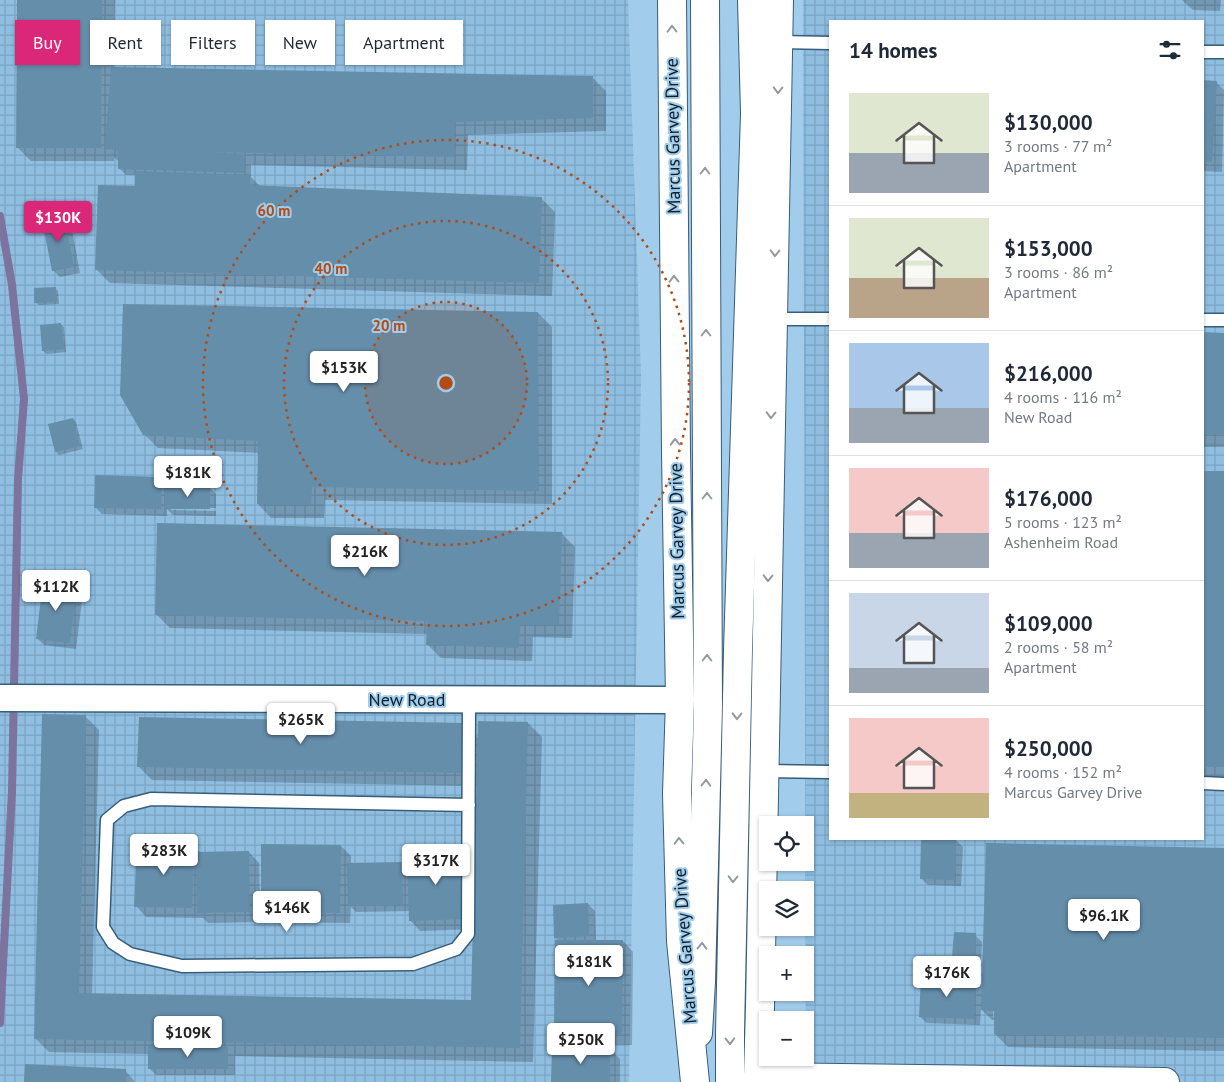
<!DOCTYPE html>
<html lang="en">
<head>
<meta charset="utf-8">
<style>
  :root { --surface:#fff; --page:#f2f2f3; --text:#1f2937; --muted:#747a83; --line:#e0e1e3; --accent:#db2777 }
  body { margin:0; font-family:"PT Sans",sans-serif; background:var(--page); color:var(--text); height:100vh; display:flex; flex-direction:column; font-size:19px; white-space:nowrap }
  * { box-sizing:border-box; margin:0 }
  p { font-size:16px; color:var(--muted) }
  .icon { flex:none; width:28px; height:28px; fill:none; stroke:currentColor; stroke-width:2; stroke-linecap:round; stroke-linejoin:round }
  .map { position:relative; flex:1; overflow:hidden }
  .side { position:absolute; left:829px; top:20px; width:375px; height:820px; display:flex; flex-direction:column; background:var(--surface); border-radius:0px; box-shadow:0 1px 4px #0004 }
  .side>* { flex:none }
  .guide { position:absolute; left:15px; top:20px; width:475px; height:45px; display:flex; gap:10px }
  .buttons { position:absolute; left:759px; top:816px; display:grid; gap:10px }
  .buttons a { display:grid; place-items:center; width:55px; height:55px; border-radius:0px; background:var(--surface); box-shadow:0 1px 4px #0004; font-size:25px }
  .price { position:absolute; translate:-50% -42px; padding:0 11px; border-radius:5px; background:#fff; color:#222; font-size:16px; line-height:32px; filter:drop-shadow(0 1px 2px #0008) }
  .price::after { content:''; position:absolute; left:50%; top:30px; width:15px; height:11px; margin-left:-8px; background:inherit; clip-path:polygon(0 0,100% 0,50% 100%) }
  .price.on { background:var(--accent); color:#fff }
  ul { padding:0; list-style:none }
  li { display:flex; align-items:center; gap:15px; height:125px; padding:0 20px }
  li+li { border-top:1px solid var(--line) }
  li span { display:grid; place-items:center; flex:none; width:140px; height:100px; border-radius:0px; color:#555 }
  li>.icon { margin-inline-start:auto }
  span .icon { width:60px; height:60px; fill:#fffc; stroke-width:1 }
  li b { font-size:21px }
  h2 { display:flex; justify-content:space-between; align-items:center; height:60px; padding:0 20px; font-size:21px }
  .tag { padding:0 18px; border-radius:0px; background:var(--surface); box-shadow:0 1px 4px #0004; font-size:18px; line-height:45px }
  .tag.on { background:var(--accent); color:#fff }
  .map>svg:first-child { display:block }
</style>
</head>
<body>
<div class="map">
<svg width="1224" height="1082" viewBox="0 0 1224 1082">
  <defs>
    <pattern id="industrial-grid" width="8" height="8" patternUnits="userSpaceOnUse" patternTransform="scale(1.25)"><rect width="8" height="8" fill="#8fbee1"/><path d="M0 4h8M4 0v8" fill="none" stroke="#7aa3c1"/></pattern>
  </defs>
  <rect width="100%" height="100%" fill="#a2cceb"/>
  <!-- industrial -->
  <path fill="url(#industrial-grid)" fill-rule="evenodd" d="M0,0H628L641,376L629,1082H0Z
    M803,0H1224V1082H806ZM830,21H1202V839H830Z"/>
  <!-- shadow -->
  <path fill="#0003" fill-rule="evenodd" d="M18,0H115L114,68L592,77L606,91V131L468,135L467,170L251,165V177L260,186L542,199L555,212L552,296L110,283L96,269L136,187V175H126L119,168V162L114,157V161H31L17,147Z
    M1182,0H1221L1220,11L1193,10Z
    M1202,81L1216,82L1224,90L1222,172L1202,171Z
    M64,217L71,224L80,273L60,277L53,270Z
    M55,288L58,291L59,304L39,305L35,302Z
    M538,313L552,327V504L325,500L324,518H271L258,504L259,453L158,448L144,434Z
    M60,324L64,327L66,352L47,354L43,351Z
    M1202,334H1224V447H1202Z
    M73,419L76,422L83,449L59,455L56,452Z
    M1202,472H1224V780H1202Z
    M161,478L168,485V487H209L216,494V516L173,515L167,509V516L102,514L95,507ZM171,508H216V511L171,510Z
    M561,533L575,547L572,638L533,637L532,661L441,658L428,645V634L170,628L156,614Z
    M76,586L83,593L76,649L44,645L37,638Z
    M85,716L99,730L92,994L472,1002L474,929L420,931L410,920V911L356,912L351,907L350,923L272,922L260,910V922L208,923L203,918L146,917L136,906L194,847L201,853L249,852L259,863L260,897H262L341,846L351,856V864L401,863L409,871L476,872L478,786L152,780L138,766L465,724L479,739L528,723L542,737L533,1062L235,1056V1075H156L149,1068L150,1054L49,1052L35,1038Z
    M956,840L963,847L961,886L928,885L921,878Z
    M988,844L1224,850V1051L1008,1047L995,1034V1020H992L981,1009L980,1025L927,1023L920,1017L922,979L975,980L983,988ZM997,853H999L995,1017H993Z
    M588,904L595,911L596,941H623L633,952L632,1045L566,1044L555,1034L558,941L555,937Z
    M975,935L982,942L980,978L960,976L953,970Z
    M610,1049L620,1059V1082H552Z
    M125,1070L135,1082H26Z"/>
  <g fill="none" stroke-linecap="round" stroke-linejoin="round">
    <!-- stream -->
    <path stroke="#7c739e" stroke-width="8" d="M0,216L12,285L24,399L18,479L12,791L0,1023"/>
  </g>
  <!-- building -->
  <path fill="#658eab" d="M17,0H102L101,148H16Z
    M111,67L593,76V118L455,122L454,157L207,152L245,154L244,173L118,169V150L105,149Z
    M1202,80L1217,81L1212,162L1202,161Z
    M135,171L250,175V185L542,197L539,283L95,270L98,185L135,186Z
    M64,215L74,267L52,271L42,220Z
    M56,287L57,302L34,303V288Z
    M123,304L538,312L539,491L312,487L311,505L257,504L258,441L143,435L120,395Z
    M61,323L64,349L42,351L40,325Z
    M1202,332L1224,333V434H1202Z
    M73,418L80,446L55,452L48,424Z
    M1202,471H1224V767H1202Z
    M95,475L162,477L161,509L94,508Z
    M165,486H210V509H165Z
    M157,523L562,532L559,625L520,624L519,648L426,645L427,621L155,615Z
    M43,581L77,585L70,643L36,639Z
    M42,714L86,715L79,993L471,1000L478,721L528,722L520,1048L34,1039Z
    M139,717L465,723L464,773L137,767Z
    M921,839H956L955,880L920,879Z
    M986,843L1224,848V1038L994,1034V1011L981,1010Z
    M137,844L195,845L192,908L134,907Z
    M261,844L341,845L340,913L261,912Z
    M249,851L250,912L197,913L196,852Z
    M463,851L465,919L409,921L407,852Z
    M402,862L403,905L348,906L347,863Z
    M588,903L589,936L554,938L553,905Z
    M954,932L976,933L974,971L951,970Z
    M555,940H623L622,1035L554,1034Z
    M921,977L975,979L974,1019L919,1017Z
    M148,1046L228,1047V1069H148Z
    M552,1047H610V1082H551Z
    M25,1064L126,1069L125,1082H24Z"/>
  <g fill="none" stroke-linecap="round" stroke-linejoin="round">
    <!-- service casing -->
    <g stroke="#375e79" stroke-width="15">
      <path id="service" d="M779,42L830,43
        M1202,52H1224
        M773,319H830
        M1202,320H1224
        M469,700L468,934L456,949L413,964L182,966L130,954L113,943L103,927L107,820L124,806L151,799L469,805
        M765,771L830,772
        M1202,783L1224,784"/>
    </g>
    <!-- minor casing -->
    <g stroke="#375e79" stroke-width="29">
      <path id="minor" d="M0,698L680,700"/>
    </g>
    <!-- tertiary casing -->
    <g stroke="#375e79" stroke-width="30">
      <path id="tertiary" d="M758,1077L1165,1082"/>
    </g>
    <!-- primary casing -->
    <g stroke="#375e79" stroke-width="30">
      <path id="primary" d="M698,1033L701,982L708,707L705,0
        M730,1082V1033L738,650L755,113L752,0"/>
    </g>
    <!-- trunk casing -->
    <g stroke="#375e79" stroke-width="30">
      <path id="trunk" d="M672,0L676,452L680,700L677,794L681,941L695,1082
        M755,1082L758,1077L760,1007L779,0"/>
    </g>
    <!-- service -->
    <use href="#service" stroke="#fff" stroke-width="12"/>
    <!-- minor -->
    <use href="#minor" stroke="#fff" stroke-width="26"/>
    <!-- tertiary -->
    <use href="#tertiary" stroke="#fff" stroke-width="28"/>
    <!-- primary -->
    <use href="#primary" stroke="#fff" stroke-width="28"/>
    <!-- trunk -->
    <use href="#trunk" stroke="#fff" stroke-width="28"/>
  </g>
  <!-- one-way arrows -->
  <defs><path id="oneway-chevron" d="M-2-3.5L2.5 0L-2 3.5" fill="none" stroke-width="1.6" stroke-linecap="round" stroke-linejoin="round" transform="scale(1.25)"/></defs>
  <g stroke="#939ba0">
    <use href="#oneway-chevron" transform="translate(672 29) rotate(-91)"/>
    <use href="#oneway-chevron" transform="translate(778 90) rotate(91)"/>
    <use href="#oneway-chevron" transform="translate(705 171) rotate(-90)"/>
    <use href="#oneway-chevron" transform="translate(775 253) rotate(91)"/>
    <use href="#oneway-chevron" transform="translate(674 279) rotate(-91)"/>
    <use href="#oneway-chevron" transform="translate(706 333) rotate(-90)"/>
    <use href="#oneway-chevron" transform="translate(771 415) rotate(91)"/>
    <use href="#oneway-chevron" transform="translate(675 442) rotate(-91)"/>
    <use href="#oneway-chevron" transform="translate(707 496) rotate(-90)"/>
    <use href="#oneway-chevron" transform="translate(768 578) rotate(91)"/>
    <use href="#oneway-chevron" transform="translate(707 658) rotate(-90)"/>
    <use href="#oneway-chevron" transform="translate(737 716) rotate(91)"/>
    <use href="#oneway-chevron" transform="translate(706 783) rotate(-89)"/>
    <use href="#oneway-chevron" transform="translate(679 841) rotate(-91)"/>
    <use href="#oneway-chevron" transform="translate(733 879) rotate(91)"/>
    <use href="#oneway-chevron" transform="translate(702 946) rotate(-89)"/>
    <use href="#oneway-chevron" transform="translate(730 1041) rotate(89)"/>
  </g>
  <!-- distance rings -->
  <circle cx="446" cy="383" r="81" fill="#b24b14" fill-opacity=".12"/>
  <g fill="none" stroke="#b24b14" stroke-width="2.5" stroke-dasharray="2.5 5">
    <circle cx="446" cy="383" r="81"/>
    <circle cx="446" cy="383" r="162"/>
    <circle cx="446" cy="383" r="243"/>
  </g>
  <g text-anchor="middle" stroke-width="4" stroke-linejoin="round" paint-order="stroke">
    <!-- street labels -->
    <g font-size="18" fill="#0f202b" stroke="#a2cceb">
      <text transform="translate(673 136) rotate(-91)" y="6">Marcus Garvey Drive</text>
      <text transform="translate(677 541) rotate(-91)" y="6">Marcus Garvey Drive</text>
      <text x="407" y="706">New Road</text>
      <text transform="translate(685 946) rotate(-94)" y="6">Marcus Garvey Drive</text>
    </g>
  </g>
  <circle cx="446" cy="383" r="8" fill="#b24b14" stroke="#a2cceb" stroke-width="2.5"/>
  <g font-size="15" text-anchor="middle" font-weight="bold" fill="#b24b14" stroke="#a2cceb" stroke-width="4" stroke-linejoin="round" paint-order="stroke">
    <text x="274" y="216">60 m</text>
    <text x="331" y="274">40 m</text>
    <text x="389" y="331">20 m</text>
  </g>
</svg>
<div class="buttons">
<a><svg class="icon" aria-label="locate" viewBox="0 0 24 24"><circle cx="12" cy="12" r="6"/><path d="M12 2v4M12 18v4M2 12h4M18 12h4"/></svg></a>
<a><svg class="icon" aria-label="layers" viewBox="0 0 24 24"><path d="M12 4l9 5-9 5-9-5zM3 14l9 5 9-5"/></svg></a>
<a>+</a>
<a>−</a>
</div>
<b class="price on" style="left:58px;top:243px">$130K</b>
<b class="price" style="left:344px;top:393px">$153K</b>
<b class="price" style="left:188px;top:498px">$181K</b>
<b class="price" style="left:365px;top:577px">$216K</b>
<b class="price" style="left:56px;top:612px">$112K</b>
<b class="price" style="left:301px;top:745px">$265K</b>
<b class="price" style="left:164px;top:876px">$283K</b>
<b class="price" style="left:436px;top:886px">$317K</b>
<b class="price" style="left:287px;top:933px">$146K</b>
<b class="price" style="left:1104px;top:941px">$96.1K</b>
<b class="price" style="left:589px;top:987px">$181K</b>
<b class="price" style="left:947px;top:998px">$176K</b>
<b class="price" style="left:188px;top:1058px">$109K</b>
<b class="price" style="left:581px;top:1065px">$250K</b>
<div class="guide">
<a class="tag on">Buy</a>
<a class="tag">Rent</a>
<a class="tag">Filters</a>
<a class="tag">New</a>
<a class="tag">Apartment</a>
</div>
<section class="side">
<h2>14 homes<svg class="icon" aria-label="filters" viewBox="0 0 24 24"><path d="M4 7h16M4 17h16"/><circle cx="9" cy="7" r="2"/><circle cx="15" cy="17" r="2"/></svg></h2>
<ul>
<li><span style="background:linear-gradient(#dfe7d0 60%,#9aa5b1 0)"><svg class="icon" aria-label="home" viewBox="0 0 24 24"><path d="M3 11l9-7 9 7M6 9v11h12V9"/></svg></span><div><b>$130,000</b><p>3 rooms · 77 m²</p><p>Apartment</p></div></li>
<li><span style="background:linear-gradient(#dfe7d0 60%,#b9a48a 0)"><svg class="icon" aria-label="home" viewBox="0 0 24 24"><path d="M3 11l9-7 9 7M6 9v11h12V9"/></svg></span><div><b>$153,000</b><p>3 rooms · 86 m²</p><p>Apartment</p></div></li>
<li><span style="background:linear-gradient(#a9c7e8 65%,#9aa5b1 0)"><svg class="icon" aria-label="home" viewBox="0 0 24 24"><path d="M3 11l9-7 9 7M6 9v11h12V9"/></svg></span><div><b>$216,000</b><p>4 rooms · 116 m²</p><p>New Road</p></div></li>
<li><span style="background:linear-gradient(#f6c9c9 65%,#9aa5b1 0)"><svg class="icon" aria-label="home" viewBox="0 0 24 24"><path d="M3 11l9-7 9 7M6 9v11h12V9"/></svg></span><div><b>$176,000</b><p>5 rooms · 123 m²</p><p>Ashenheim Road</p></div></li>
<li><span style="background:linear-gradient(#c9d6e8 75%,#9aa5b1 0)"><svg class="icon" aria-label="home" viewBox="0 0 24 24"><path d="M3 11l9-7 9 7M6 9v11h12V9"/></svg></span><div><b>$109,000</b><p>2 rooms · 58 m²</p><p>Apartment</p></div></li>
<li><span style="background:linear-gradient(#f6c9c9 75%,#c2b280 0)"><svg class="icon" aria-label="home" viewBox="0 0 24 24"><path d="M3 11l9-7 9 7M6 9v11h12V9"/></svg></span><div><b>$250,000</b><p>4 rooms · 152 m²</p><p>Marcus Garvey Drive</p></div></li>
</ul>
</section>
</div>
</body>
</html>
